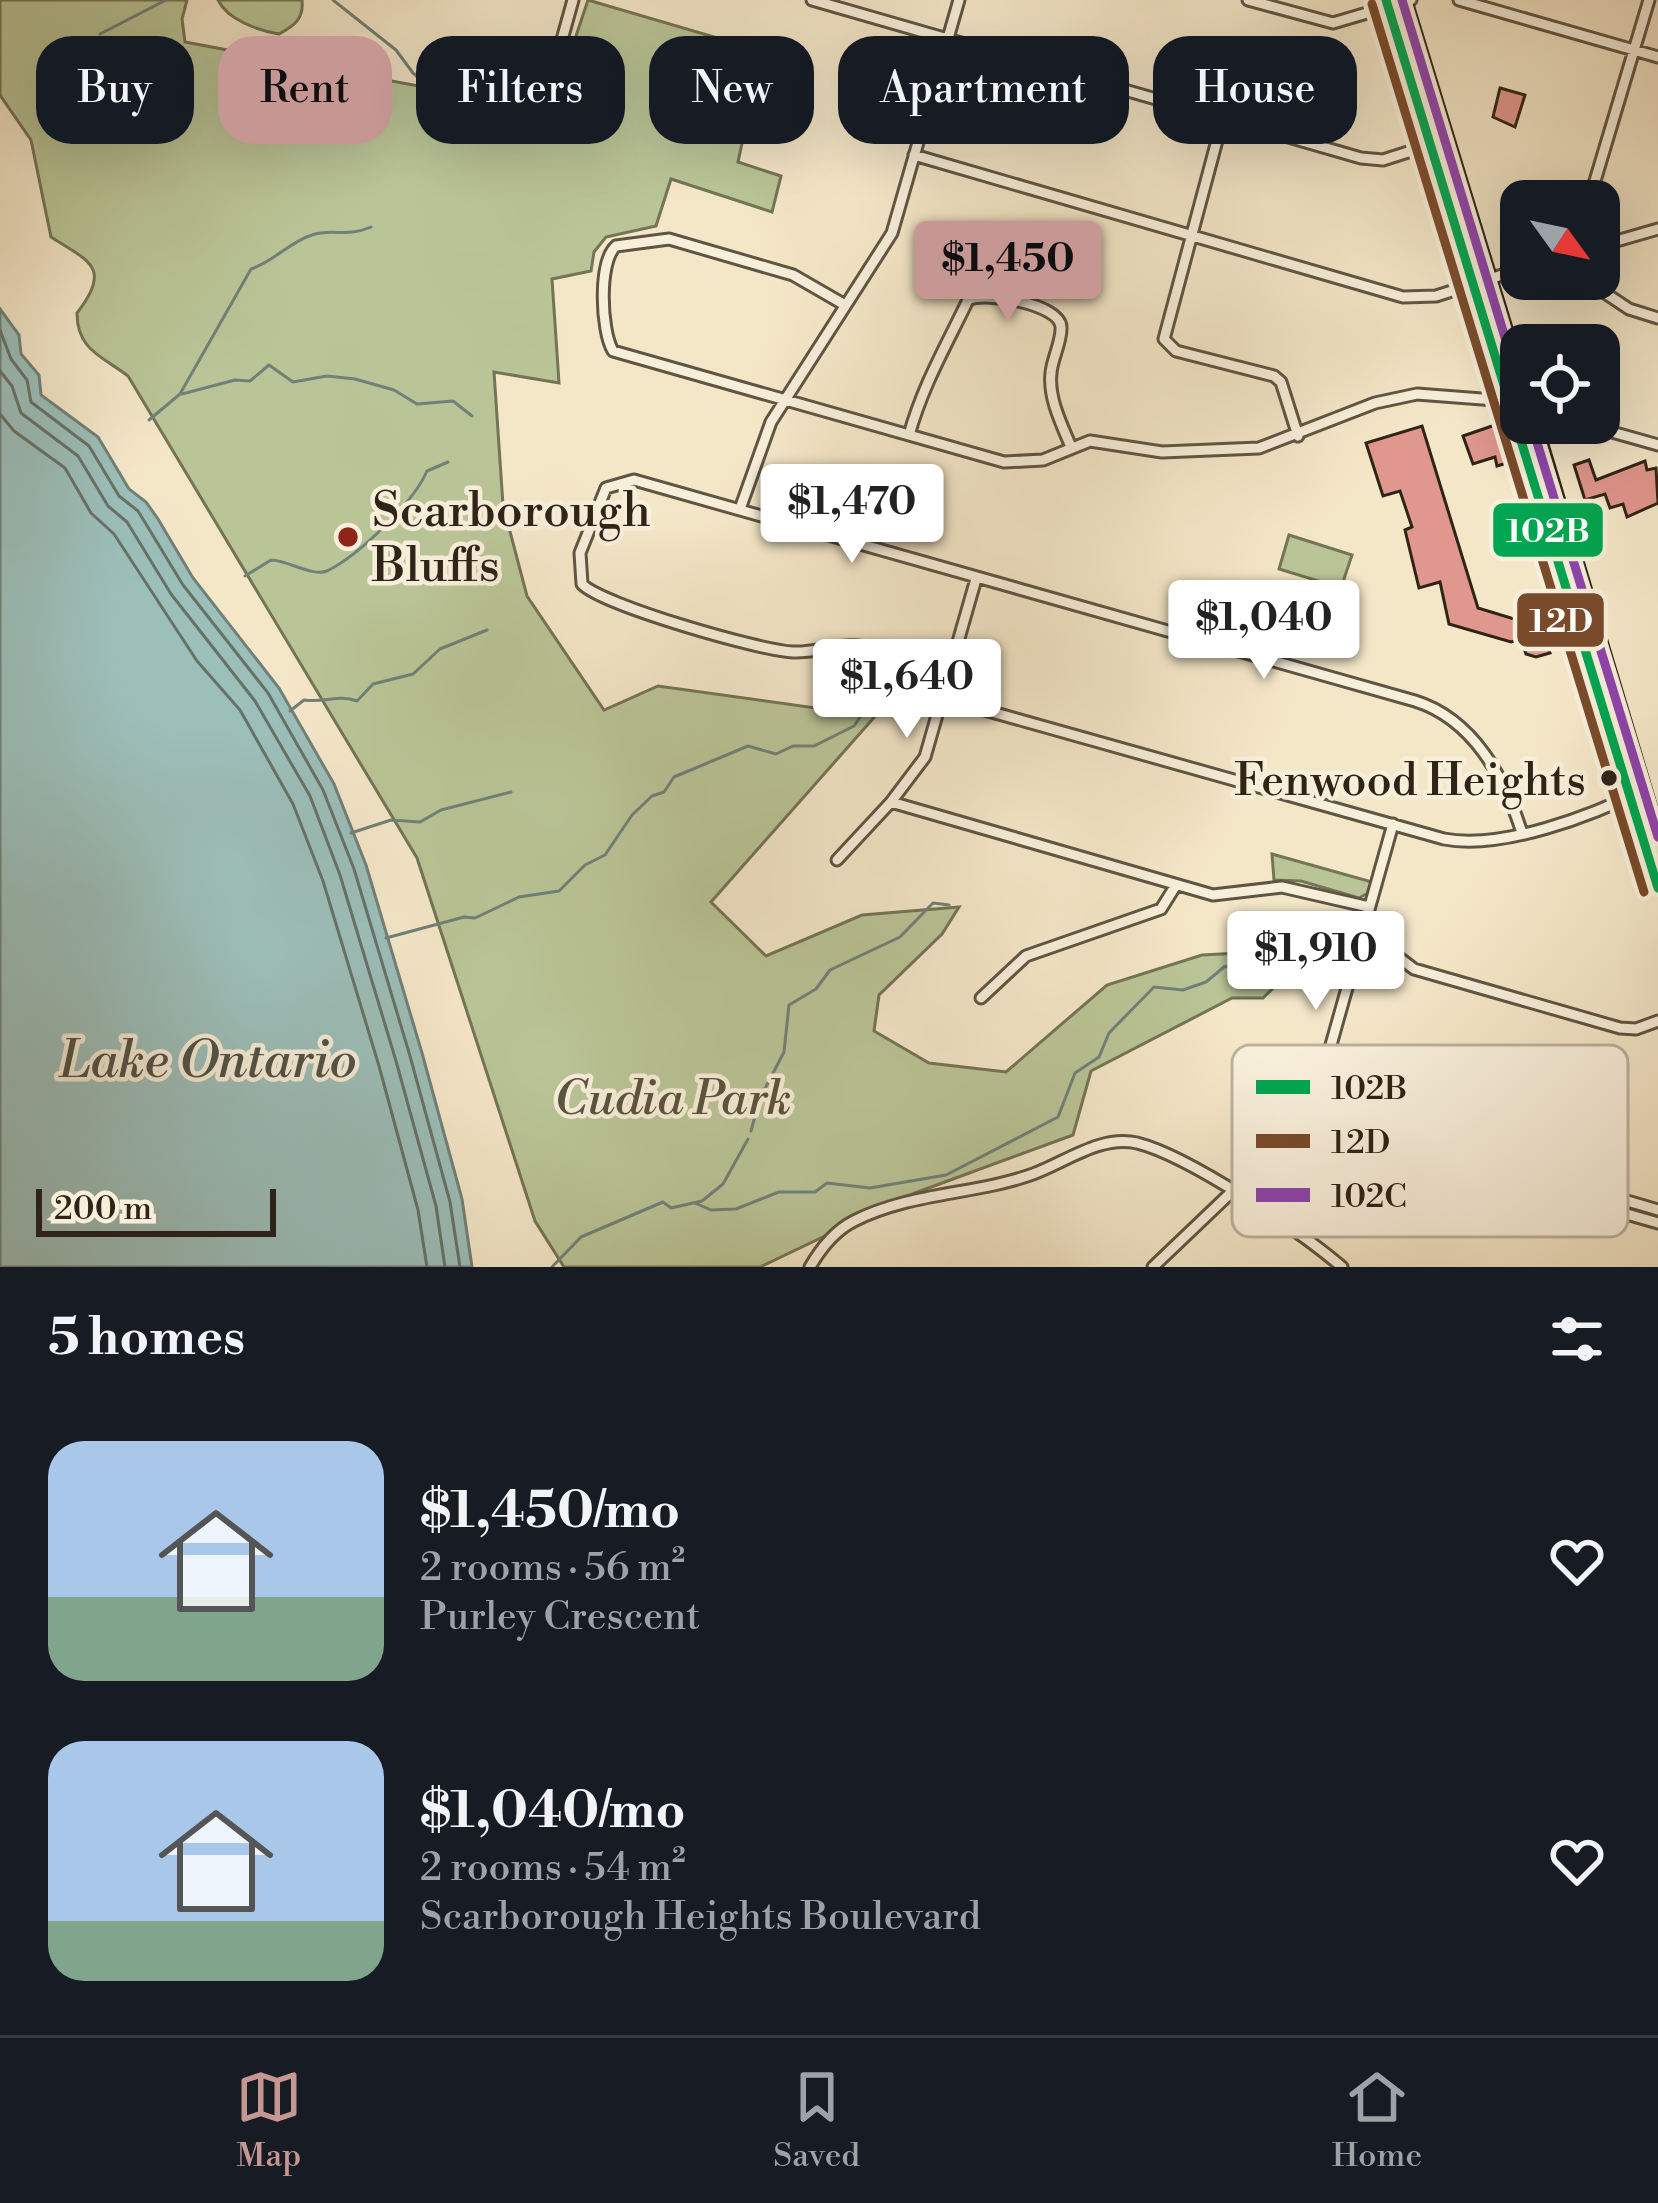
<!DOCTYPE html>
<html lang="en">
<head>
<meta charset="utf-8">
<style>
  :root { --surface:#171b24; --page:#20242c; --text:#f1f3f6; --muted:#9ea1a6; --line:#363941; --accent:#c59692 }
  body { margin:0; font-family:"Libre Bodoni",serif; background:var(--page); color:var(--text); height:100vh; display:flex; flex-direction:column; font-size:45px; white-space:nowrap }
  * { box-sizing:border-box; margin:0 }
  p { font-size:39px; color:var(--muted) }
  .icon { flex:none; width:66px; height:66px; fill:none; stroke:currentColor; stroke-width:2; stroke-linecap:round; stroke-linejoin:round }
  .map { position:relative; height:1267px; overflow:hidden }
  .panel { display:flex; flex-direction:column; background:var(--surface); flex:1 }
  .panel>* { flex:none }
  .top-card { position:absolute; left:36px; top:36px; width:1587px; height:108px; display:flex; gap:24px }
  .needle { width:78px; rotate:123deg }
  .fabs { position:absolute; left:1500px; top:180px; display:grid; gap:24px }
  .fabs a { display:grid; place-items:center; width:120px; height:120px; border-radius:24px; background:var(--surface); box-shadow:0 12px 48px #0002; font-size:60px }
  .scale { position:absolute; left:36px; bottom:30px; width:240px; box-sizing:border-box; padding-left:12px; border:6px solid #2f2417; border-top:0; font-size:33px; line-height:42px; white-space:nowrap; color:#2f2417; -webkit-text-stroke:9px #f8efdb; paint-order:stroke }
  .price { position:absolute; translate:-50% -102px; padding:0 27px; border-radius:12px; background:#fff; color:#222; font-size:39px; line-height:78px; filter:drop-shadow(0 3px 6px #0008) }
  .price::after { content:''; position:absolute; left:50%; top:72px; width:36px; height:27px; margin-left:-18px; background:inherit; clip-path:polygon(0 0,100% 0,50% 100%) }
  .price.active { background:var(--accent); color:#111 }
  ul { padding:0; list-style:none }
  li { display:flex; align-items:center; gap:36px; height:300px; padding:0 48px }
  li span { display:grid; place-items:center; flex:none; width:336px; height:240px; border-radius:36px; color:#555 }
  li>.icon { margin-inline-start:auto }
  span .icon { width:144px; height:144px; fill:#fffc; stroke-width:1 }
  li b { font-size:51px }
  h2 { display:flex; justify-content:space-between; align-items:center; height:144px; padding:0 48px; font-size:51px }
  .pill { padding:0 42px; border-radius:36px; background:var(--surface); box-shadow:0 12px 48px #0002; font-size:42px; line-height:108px }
  .pill.active { background:var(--accent); color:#111 }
  .tab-bar { display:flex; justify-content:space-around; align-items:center; height:168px; border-top:3px solid var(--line); background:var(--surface); font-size:33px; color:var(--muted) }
  .tab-bar a { display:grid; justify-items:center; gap:6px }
  .tab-bar .active { color:var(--accent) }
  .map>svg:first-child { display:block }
</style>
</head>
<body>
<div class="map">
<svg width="1658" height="1267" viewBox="0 0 1658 1267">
  <rect width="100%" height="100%" fill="#f4e7c8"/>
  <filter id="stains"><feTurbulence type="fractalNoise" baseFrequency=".00167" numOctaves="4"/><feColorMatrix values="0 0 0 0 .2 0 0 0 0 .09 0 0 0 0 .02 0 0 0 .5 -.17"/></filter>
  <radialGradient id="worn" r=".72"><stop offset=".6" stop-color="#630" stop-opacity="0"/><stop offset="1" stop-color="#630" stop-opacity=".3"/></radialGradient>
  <!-- green -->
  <path fill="#bac597" stroke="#747457" stroke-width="3" d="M0,0H187L182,19L185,42L551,111L588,0L762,51L738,162L781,176L772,212L671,179L656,226L606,237L594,252L591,271L552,279L559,383L494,372L503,505L527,596L604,710L658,686L844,712L859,699L868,661L890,667L878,713L711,902L766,956L862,915L959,907L942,934L879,995L874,1031L929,1063L1006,1072L1107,985L1202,955L1294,950L1300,962L1263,998H1232L1091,1071L1073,1135L915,1193L760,1267H564L535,1221L417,858L128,376C102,356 77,350 77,313C113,267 88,261 51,237L31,140L0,95Z
    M218,0H302C304,19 294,26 279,34C257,30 228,20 218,0Z
    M1289,535L1352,555L1341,588L1279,569Z
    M1272,854L1372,882L1370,892L1359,898L1301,881L1274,880Z"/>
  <!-- water -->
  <path fill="#9cbfba" stroke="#708179" stroke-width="3" d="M0,309L19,335L21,354L39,375L41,395L98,437L129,489L146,502L158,519L193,578L279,688L334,784L366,865L422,1053L462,1199L472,1267H0Z"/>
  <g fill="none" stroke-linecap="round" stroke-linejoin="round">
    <!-- shore -->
    <path stroke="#667268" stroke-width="3" d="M0,330L11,359L27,380L31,402L89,446L119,496L138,511L183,585L268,693L323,790L354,869L410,1056L450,1202L460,1267
      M0,371L12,386L21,413L78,456L108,506L127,522L171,594L255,701L310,796L340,875L396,1061L436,1206L445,1267
      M0,414L14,431L65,468L91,513L114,534L197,661L240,710L293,804L323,881L379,1066L418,1210L427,1267"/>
    <!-- stream -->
    <path stroke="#708179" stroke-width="3" d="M333,0L396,50L413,73L439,95L521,135
      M100,34L166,0
      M182,394L235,380L250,381L269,365L293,382L327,376L355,379L394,390L417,404L453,401L472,416
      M149,420L180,394L251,269C273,262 291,241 312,235C333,228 346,238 371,227
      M245,576L271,560C287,560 313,577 327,571C358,556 414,502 427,471L448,462
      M290,711L304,700C324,703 339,694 357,701L373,684L413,674L440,649L487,630
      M351,833L391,820L420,822L441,810L511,792
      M386,938L464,917L475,918L519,897L559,891L585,865L605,855L632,815L652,796L664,792L674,777L748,746L776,754L793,746H814L854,726L865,710L877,666
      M751,1131L760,1098L784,1052L789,1005L816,989L830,970L900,937L933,903L949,905
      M695,1203L711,1210L736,1209L779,1192H815L827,1183L870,1188L946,1175L1058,1117L1075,1073L1099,1057L1109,1033L1154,987L1183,990L1206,982L1224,967L1280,954L1316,931
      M552,1267L581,1237L663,1202L671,1208L702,1201L723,1184L748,1139"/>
  </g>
  <!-- building -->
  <path fill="#e0978d" stroke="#2f2417" stroke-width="3" d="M1500,88L1525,95L1515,127L1493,117Z
    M1495,425L1507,463L1497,466L1495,457L1473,464L1463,436Z
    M1422,426L1478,608L1514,619L1533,613L1550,653L1536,657L1526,654L1521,639L1511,642L1449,624L1440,582L1419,588L1405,530L1412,527L1400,491L1383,496L1366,443Z
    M1589,460L1596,480L1645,461L1647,470L1656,468L1658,503L1627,517L1623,504L1610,508L1605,494L1585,500L1574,465Z"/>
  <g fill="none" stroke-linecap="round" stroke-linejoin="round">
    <!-- minor casing -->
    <g stroke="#605543" stroke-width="15">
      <path id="minor" d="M812,0L1361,158L1383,160L1430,145
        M1248,0L1333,23L1411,0
        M1459,0L1658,57
        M548,90L573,0
        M1223,118L1164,339L1176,351L1274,376L1281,382L1298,436
        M914,155L1403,297L1436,296L1521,269
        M1589,201L1649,0
        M1599,246L1658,229
        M1584,279L1629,309L1658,318
        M845,305L793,275L669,239L616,246C598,262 601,331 613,351L1004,462L1043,460L1090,441L1162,452L1259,448L1375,403L1417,394L1521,402
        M1557,423H1560
        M1580,423L1658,445
        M909,435C923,385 946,346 968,300C985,291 1060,304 1061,327C1062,341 1052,359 1051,373C1048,398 1062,425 1071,447
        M740,509L771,422L892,233L959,0
        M891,802L1213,895L1282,887L1369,907
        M1522,833C1505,778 1473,719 1415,701L634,480L606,488L580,553L582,584C602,605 761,651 793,652C815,653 837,644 858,646C904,650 940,694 981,709L1444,839C1502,850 1592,816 1645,789
        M837,860L891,802L925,757L976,579
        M1363,930L1414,969L1620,1028L1636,1029L1658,1021
        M981,998L1026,956L1161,909L1176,885
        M1313,1109L1658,1210
        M1305,1122L1658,1223
        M810,1267C821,1248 834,1231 854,1221C911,1192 975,1195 1033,1174C1066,1162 1100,1135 1137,1143C1189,1156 1300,1231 1342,1267
        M1153,1267L1305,1122L1313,1109L1393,824"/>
    </g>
    <!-- major casing -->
    <g stroke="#2f2417" stroke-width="16">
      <path id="major" d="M1386,0L1658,888
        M1405,0L1521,379
        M1535,423L1658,833"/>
    </g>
    <!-- minor -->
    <use href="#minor" stroke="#f8efdb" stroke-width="9"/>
    <!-- major -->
    <use href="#major" stroke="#eac484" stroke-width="10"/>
    <!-- bus-1 casing -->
    <g stroke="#f8efdb" stroke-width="18">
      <path id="bus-1" d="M1386,0L1658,888"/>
    </g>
    <!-- bus-2 casing -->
    <g stroke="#f8efdb" stroke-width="18">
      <path id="bus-2" d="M1372,4L1644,892"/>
    </g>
    <!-- bus-3 casing -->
    <g stroke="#f8efdb" stroke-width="18">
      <path id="bus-3" d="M1402,0L1521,390
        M1531,423L1658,837"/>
    </g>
    <!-- bus-1 -->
    <use href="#bus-1" stroke="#00a651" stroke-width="9"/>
    <!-- bus-2 -->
    <use href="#bus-2" stroke="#7a4b2a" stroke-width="9"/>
    <!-- bus-3 -->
    <use href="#bus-3" stroke="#8e44ad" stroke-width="9"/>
  </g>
  <!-- markers -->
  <circle fill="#8f2418" stroke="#f8efdb" stroke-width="4.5" cx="348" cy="537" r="12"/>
  <circle fill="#2f2417" stroke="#f8efdb" stroke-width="4.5" cx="1609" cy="778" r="10"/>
  <g text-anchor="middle" stroke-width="9" stroke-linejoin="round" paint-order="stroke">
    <!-- bus labels -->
    <g font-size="45" fill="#2f2417" stroke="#f8efdb" text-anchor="end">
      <text x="1586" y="795">Fenwood Heights</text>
    </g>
    <!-- poi labels -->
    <g font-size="48" fill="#2f2417" stroke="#f8efdb" text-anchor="start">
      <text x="372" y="526">Scarborough<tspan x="372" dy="55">Bluffs</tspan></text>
    </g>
    <!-- park labels -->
    <g font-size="48" font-style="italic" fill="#59543d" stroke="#f8efdb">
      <text x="673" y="1114">Cudia Park</text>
    </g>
    <!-- water labels -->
    <g font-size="51" font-style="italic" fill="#505248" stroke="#f8efdb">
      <text x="208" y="1077">Lake Ontario</text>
    </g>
  </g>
  <!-- legend -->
  <rect x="1232" y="1045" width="396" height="192" rx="18" fill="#f8efdb" stroke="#bcb2a0" stroke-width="3"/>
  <rect x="1256" y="1080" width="54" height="14" fill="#00a651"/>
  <rect x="1256" y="1134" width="54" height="14" fill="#7a4b2a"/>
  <rect x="1256" y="1188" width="54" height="14" fill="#8e44ad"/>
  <g font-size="33" fill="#2f2417">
    <text x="1331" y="1099">102B</text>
    <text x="1331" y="1153">12D</text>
    <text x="1331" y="1207">102C</text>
  </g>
  <g stroke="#f8efdb" stroke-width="4.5">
    <rect x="1491" y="501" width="114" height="58" rx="12" fill="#00a651"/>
    <rect x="1515" y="591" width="91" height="58" rx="12" fill="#7a4b2a"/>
  </g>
  <g font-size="33" text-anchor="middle" font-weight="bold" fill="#fff">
    <text x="1548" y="542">102B</text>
    <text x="1561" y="632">12D</text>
  </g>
  <rect width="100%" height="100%" filter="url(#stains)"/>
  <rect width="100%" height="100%" fill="url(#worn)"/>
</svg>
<div class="fabs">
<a><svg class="needle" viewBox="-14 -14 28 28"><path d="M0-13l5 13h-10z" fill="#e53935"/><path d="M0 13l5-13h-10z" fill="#9ea1a6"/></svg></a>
<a><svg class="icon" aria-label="locate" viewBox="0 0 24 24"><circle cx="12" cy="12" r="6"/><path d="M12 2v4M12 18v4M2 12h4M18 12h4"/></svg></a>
</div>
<div class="scale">200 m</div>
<b class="price active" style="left:1008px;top:323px">$1,450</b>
<b class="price" style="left:852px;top:566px">$1,470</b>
<b class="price" style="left:1264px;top:682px">$1,040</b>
<b class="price" style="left:907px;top:741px">$1,640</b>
<b class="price" style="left:1316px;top:1013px">$1,910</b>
<div class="top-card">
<a class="pill">Buy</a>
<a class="pill active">Rent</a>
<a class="pill">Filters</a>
<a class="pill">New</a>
<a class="pill">Apartment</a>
<a class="pill">House</a>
</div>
</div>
<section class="panel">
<h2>5 homes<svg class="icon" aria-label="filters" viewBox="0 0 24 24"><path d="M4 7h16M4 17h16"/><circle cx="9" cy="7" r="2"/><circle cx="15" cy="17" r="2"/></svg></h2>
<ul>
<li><span style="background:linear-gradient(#a9c7e8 65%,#7fa58c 0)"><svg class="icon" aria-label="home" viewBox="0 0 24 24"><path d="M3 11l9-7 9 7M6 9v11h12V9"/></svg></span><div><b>$1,450/mo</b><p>2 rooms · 56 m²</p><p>Purley Crescent</p></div><svg class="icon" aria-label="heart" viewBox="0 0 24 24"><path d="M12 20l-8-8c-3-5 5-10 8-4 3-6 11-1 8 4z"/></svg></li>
<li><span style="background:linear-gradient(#a9c7e8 75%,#7fa58c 0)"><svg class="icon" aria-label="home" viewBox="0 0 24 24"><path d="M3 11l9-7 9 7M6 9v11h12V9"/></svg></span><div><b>$1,040/mo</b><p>2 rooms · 54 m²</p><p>Scarborough Heights Boulevard</p></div><svg class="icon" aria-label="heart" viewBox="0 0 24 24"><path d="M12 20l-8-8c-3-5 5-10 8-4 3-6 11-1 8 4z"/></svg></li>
</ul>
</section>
<nav class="tab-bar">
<a class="active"><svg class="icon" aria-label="map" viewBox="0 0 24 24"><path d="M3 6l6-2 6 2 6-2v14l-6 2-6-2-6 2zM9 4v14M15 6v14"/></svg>Map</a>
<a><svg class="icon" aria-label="saved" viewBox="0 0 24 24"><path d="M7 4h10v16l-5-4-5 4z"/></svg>Saved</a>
<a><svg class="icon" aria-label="home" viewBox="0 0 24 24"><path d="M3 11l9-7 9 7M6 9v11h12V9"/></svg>Home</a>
</nav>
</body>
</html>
